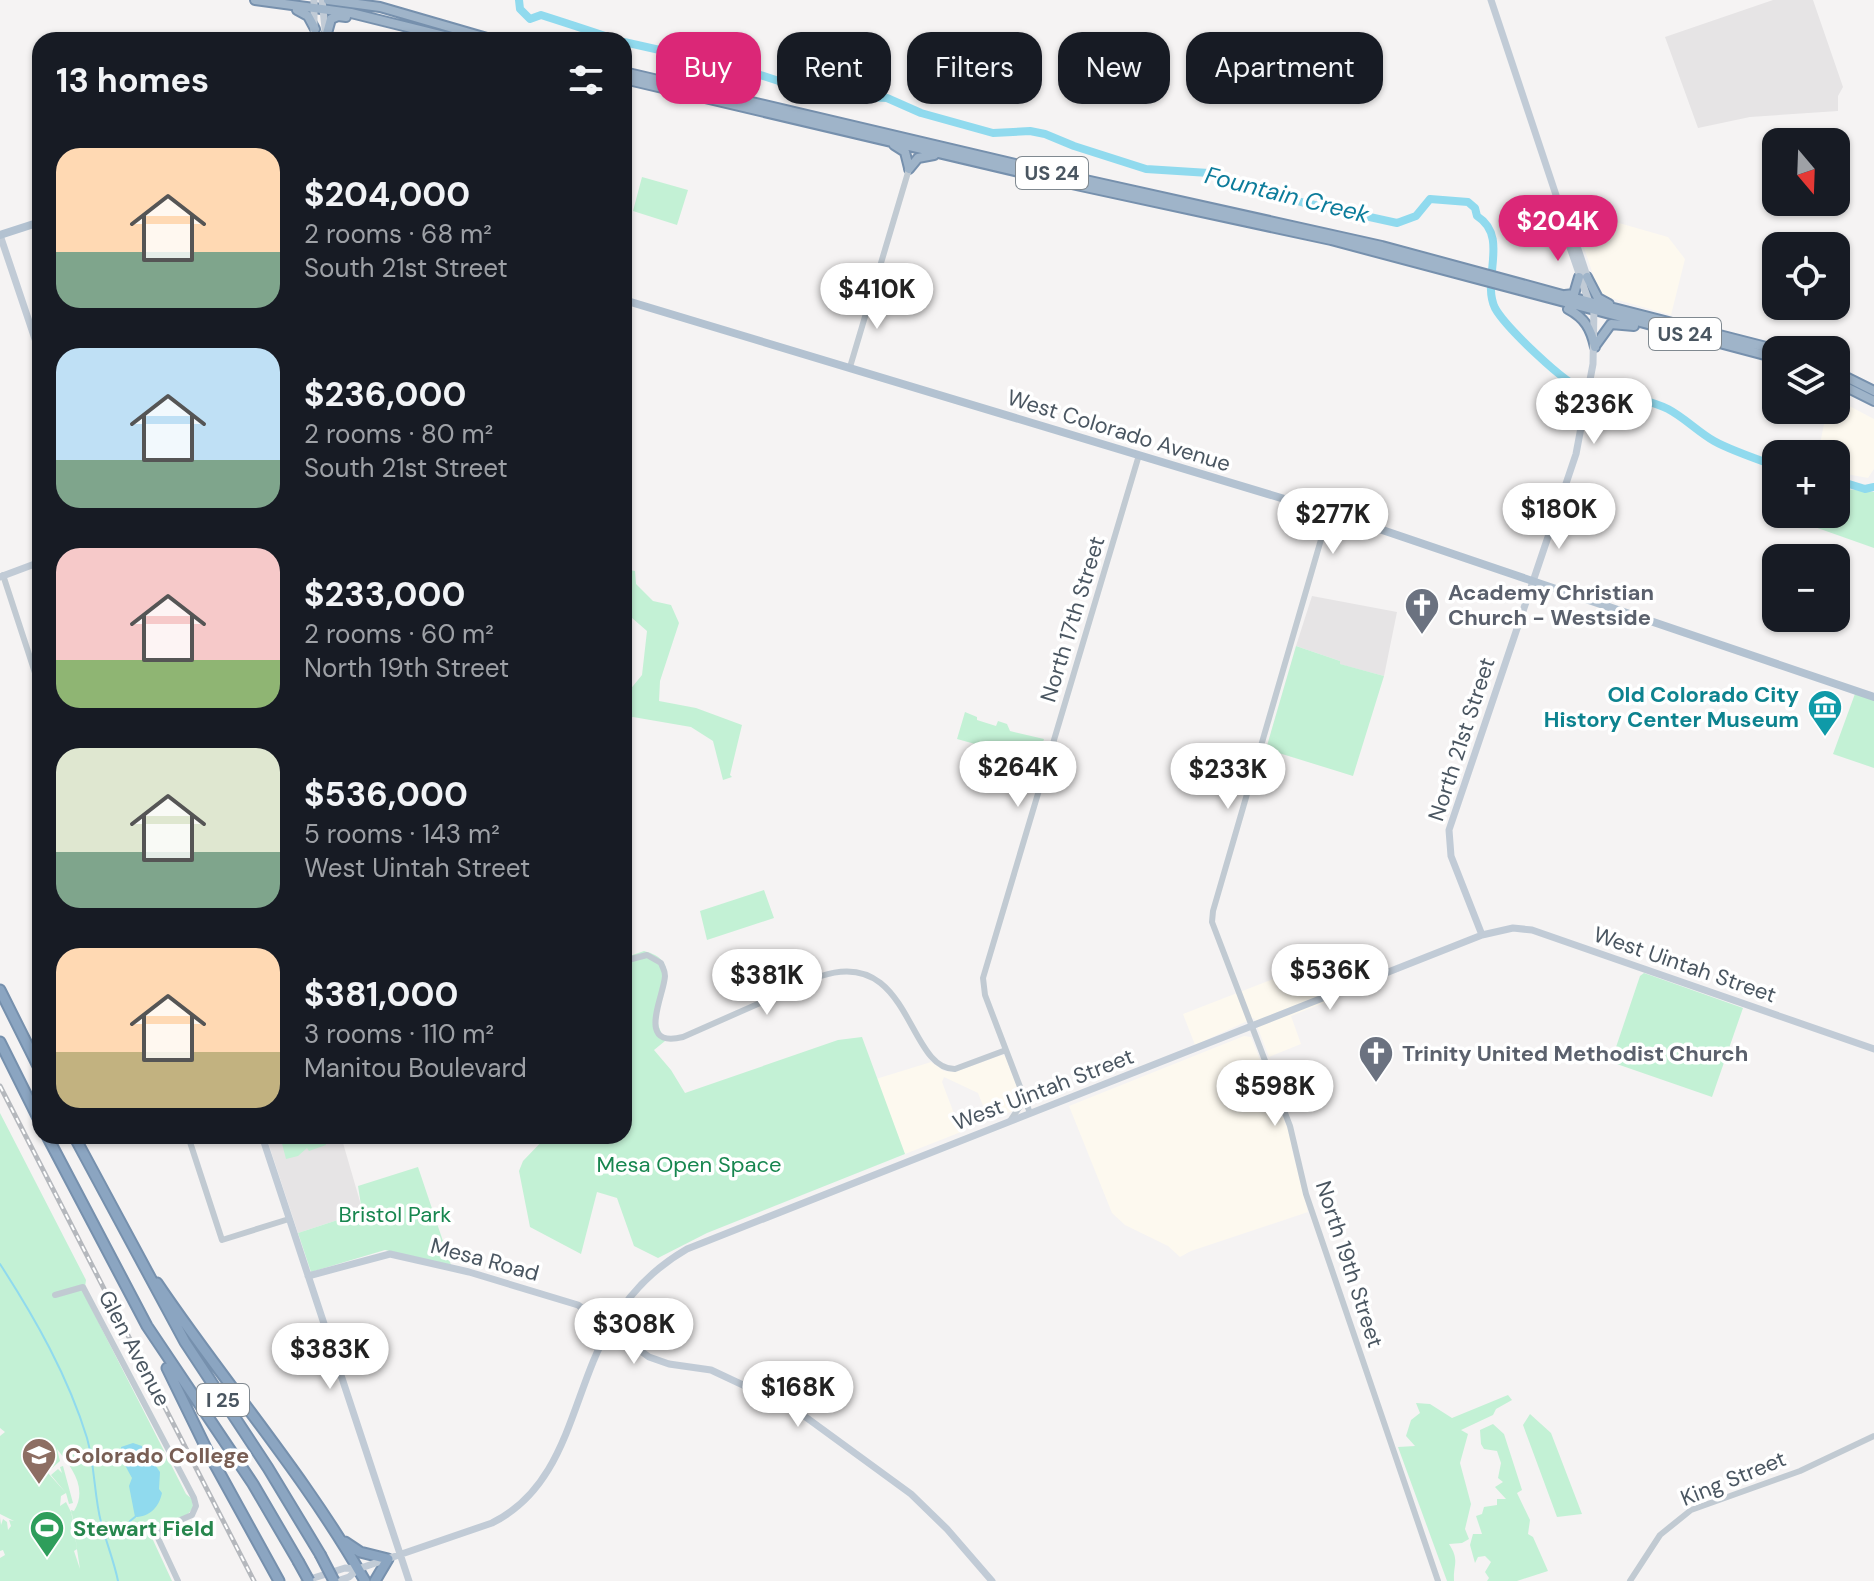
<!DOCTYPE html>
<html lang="en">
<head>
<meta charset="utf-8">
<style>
  :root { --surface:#171b24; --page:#242831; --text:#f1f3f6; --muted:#9ea1a6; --accent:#db2777 }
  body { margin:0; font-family:"DM Sans",sans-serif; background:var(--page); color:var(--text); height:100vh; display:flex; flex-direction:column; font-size:30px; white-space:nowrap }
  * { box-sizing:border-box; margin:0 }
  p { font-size:26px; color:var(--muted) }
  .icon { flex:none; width:44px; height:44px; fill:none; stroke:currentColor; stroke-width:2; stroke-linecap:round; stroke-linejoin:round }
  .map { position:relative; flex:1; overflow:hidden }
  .sheet { position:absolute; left:32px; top:32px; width:600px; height:1112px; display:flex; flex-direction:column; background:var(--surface); border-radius:24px; box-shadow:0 2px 6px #0004 }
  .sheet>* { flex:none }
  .guide { position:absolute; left:656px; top:32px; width:760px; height:72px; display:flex; gap:16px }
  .needle { width:52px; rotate:161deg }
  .tools { position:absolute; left:1762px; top:128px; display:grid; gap:16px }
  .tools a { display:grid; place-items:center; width:88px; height:88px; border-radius:16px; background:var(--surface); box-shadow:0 2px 6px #0004; font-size:40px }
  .price { position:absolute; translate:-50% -68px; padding:0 18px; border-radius:28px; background:#fff; color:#222; font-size:26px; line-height:52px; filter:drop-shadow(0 2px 4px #0008) }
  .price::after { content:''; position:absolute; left:50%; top:48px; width:24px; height:18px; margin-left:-12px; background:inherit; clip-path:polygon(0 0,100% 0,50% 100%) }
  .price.active { background:var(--accent); color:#fff }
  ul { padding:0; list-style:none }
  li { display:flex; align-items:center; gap:24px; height:200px; padding:0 24px }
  li span { display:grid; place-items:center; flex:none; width:224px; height:160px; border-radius:24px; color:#555 }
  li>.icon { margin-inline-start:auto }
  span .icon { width:96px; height:96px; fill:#fffc; stroke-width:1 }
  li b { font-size:34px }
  h2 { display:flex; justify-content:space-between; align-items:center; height:96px; padding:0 24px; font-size:34px }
  .pill { padding:0 28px; border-radius:24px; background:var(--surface); box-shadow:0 2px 6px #0004; font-size:28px; line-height:72px }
  .pill.active { background:var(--accent); color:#fff }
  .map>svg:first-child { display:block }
</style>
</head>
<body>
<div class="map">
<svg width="1874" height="1581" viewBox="0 0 1874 1581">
  <rect width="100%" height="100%" fill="#f5f3f3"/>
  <!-- commercial -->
  <path fill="#fdf9ef" d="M1598,217L1668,237L1685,259L1671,315L1600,295L1578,230L1581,221Z
    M1836,399L1874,419V469L1868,478L1836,472V454H1818L1826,414L1828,410H1836Z
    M1356,947L1370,984L1291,1016L1301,1044L1269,1057L1254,1018L1195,1045L1183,1014Z
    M1244,1036L1251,1037L1290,1135L1292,1150L1308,1212L1191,1251L1180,1257L1168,1246L1125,1225L1112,1213L1069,1106Z
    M1002,1055L1005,1056L1021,1097L1015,1110L989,1121L978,1093L944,1077L942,1082L961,1132L905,1154L876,1079L931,1062L944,1071L955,1072Z"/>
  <!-- education -->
  <path fill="#e6e4e5" d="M1773,0H1813L1843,87L1838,96V111L1750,117L1698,128L1665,37Z
    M1312,596L1397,612L1384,676L1339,664L1340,661L1296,646Z
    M266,1136H341L361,1205L356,1214L298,1233Z"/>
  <!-- green -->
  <path fill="#c3f1d5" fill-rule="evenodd" d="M642,177L688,190L677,225L633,211Z
    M1836,488L1874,492V548L1809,525L1813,514H1836Z
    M624,569L635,571L636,584L653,601L671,605L679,623L660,681L659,701L696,708L742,725L730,775L732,777L723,780L713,741L691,727L633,717L624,720V697L642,675L647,631L624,611Z
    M1296,646L1340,661V664L1384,676L1353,776L1266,749Z
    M1856,691L1874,697V768L1833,754Z
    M965,712L977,717V720L996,726L998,721L1007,724L1010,731L1044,739L1037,761L957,739Z
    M764,890L774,918L707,940L700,911Z
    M644,951C687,962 655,996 658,1023C659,1029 663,1036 665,1041L654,1050L671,1070L685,1093L838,1040L862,1037L905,1154L707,1233L658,1258L634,1246L617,1198L597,1192L581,1254L530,1227L519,1171L523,1161L547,1136H624V958Z
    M1644,973L1743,1008L1712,1097L1611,1062L1640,976Z
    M0,1113L86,1280L84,1294L186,1494L192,1499L193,1507C185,1523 165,1520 153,1532V1540L172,1581H0V1558L5,1555L3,1550L0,1551V1517L1,1525L3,1519L7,1522L8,1530L11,1526L9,1520L14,1521L0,1514V1436L5,1432L0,1428ZM57,1449C72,1468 88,1488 74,1511L71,1510L80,1569L74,1551L77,1549L72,1514L66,1502L60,1506L61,1496L66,1493L69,1504L73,1503L63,1466L60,1467L62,1473L58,1469L51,1475L66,1493L31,1454L35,1451L51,1469L60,1461Z
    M280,1136H323L326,1145L309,1151L307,1148L298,1156L286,1159Z
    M418,1167L451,1265L385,1250L311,1272L298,1233L356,1214L361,1205L358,1186Z
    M1508,1395L1512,1400L1496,1409L1493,1415L1461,1430L1468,1434L1460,1463L1471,1504L1465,1529L1469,1539L1462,1543L1449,1544C1460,1561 1453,1564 1454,1581H1447L1398,1447L1415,1446L1406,1436L1411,1420L1420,1413L1416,1403L1430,1404L1452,1418Z
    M1530,1414L1551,1433L1582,1514L1557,1517L1523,1425Z
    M1493,1424L1504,1434L1522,1490L1517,1493L1530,1520L1528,1534L1533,1537L1548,1571L1517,1581H1487L1489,1578L1485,1572L1491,1562L1485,1556L1478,1557L1475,1563L1470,1545L1473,1534H1482L1476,1516L1482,1514L1484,1507L1497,1505V1499H1506L1495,1487L1503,1482L1498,1478L1501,1463L1497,1451L1484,1449L1481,1444L1480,1430Z"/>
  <!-- water -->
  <path fill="#90daee" d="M133,1443L142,1446L160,1472L159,1489L162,1493C159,1507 150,1517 135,1517L129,1486L132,1478C126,1467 121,1459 121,1447Z"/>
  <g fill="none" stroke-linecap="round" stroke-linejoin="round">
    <!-- stream -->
    <path stroke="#90daee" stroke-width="2" d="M0,1264C35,1318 68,1376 87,1438C95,1466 94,1495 101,1522C106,1542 114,1561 118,1581
      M130,1521L135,1517"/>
    <!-- river -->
    <path stroke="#90daee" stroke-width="8" d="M519,0L520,9L530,19L541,15C566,23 591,31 617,40
      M624,42L682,55L694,53L727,57L740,62L751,72L791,85L835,91L845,96L887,98L921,113L993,133L1030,131L1045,134L1074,146L1146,169L1209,173L1301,202L1397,223L1416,216L1430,199L1468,202L1475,208L1477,216C1510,237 1481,279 1495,308C1505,326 1565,385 1585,390C1613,397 1641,396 1668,409C1685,418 1698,432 1714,441C1728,449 1759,460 1776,466
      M1836,480L1865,489L1874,487"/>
    <!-- trunk casing -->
    <g stroke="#7690ad" stroke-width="12">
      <path id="trunk" d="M255,0L351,13L460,40
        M328,0L380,7L494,40
        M297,10L308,16L315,29
        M326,37L331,19L338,16L346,17
        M624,72L1045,171L1382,246L1559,294L1778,350
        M624,79L1053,180L1331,240L1776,358
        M894,145L905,152L909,168
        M909,169L918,158L934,155
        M1587,277L1598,298L1609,304
        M1565,295L1574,294L1579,277
        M1568,309C1585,318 1591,329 1595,347
        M1595,346L1611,324L1634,326
        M1836,372L1874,391
        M1836,382L1874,401"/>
    </g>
    <!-- motorway casing -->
    <g stroke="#7690ad" stroke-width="13">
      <path id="motorway" d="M0,990L40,1070
        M0,1042L40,1122
        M47,1136L147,1326L253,1484L298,1561
        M74,1136L185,1342L268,1468L320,1554
        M157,1283C225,1384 305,1475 365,1581
        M167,1368L208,1452L279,1581
        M345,1542L360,1552L388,1559L375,1581"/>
    </g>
    <!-- tertiary -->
    <path stroke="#c1cad2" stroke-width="6" d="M850,367L909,169
      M1329,512L1213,911L1212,922L1290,1126L1306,1194L1438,1581
      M3,575L40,688
      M624,961L647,955L661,963C663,969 665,970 665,976C664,996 635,1049 683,1037L821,976C911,946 907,1070 955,1069L1006,1050
      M1030,1113L985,995L983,978L1139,455
      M1010,1121L1025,1099
      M188,1136L222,1240L289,1219
      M55,1295L83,1287L194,1498L196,1506L192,1515L162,1528L157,1536L178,1581
      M1630,1581L1660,1535L1691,1510L1800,1471L1874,1436"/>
    <!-- secondary -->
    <path stroke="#c1cbd6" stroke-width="7" d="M314,0V40
      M322,0L326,38
      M1491,0L1564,219L1565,233L1590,305
      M1564,219L1571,228L1589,282
      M0,235L40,354
      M0,577L40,562
      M1482,935L1451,856L1449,830L1576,454L1593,364L1594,306
      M262,1136L409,1581
      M308,1276L390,1254L469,1272L578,1305L649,1357L669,1364L711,1370L796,1410L911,1494L947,1529L992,1581
      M304,1581L345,1568L358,1569
      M337,1581L349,1577L358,1569L492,1523C569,1485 571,1393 610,1327C629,1293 654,1268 687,1249L1482,935L1513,928L1532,930L1874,1049"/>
    <!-- primary -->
    <path stroke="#b3c2d1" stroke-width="8" d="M0,235L40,222
      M624,300L1344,517L1874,697"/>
    <!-- trunk -->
    <use href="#trunk" stroke="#9fb4c9" stroke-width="8"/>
    <!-- motorway -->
    <use href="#motorway" stroke="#8ba5c1" stroke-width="9"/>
    <!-- rail casing -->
    <g stroke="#b5b8bd" stroke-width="5">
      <path id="rail" d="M0,1086L254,1581"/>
    </g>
    <!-- rail -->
    <use href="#rail" stroke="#fff" stroke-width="2" stroke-dasharray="6" stroke-linecap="butt"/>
    <!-- motorway-bridge casing -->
    <g stroke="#7690ad" stroke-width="13" stroke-linecap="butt">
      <path id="motorway-bridge" d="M320,1554L334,1581
        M298,1561L309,1581"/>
    </g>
    <!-- motorway-bridge -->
    <use href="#motorway-bridge" stroke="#8ba5c1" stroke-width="9"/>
  </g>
  <!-- icons -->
  <defs>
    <g id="church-pin" transform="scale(1.8)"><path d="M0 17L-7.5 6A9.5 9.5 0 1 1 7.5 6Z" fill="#6b7280" stroke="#fff"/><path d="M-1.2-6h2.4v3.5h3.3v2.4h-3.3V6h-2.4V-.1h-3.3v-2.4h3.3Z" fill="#fff"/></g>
    <g id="museum-pin" transform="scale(1.8)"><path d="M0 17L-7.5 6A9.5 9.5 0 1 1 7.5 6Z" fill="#0f9aa8" stroke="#fff"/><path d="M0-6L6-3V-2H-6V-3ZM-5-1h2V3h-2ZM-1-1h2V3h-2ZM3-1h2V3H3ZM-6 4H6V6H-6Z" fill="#fff"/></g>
    <g id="university-pin" transform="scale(1.8)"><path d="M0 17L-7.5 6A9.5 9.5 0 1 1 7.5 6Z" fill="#8d6e63" stroke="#fff"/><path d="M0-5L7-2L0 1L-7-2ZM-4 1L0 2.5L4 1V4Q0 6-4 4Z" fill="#fff"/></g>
    <g id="stadium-pin" transform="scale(1.8)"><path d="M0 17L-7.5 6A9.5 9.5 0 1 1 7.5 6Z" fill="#2e9e5b" stroke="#fff"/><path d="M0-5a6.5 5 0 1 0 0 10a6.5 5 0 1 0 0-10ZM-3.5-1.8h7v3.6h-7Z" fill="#fff"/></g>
  </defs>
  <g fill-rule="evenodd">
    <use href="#church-pin" x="1422" y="605"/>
    <use href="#museum-pin" x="1825" y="707"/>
    <use href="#church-pin" x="1376" y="1053"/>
    <use href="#university-pin" x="39" y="1455"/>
    <use href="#stadium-pin" x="47" y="1528"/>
  </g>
  <g text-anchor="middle" stroke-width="7" stroke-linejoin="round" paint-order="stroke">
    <!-- shield labels -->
    <g fill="#fff" stroke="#808990" stroke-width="2">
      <rect x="1016" y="157" width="72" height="32" rx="6"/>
      <rect x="1649" y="318" width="72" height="32" rx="6"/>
      <rect x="197" y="1384" width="52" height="32" rx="6"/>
    </g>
    <g font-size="20" font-weight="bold" fill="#4a5661">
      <text x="1052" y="180">US 24</text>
      <text x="1685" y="341">US 24</text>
      <text x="223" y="1407">I 25</text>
    </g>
    <!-- street labels -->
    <g font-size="22" fill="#4a5661" stroke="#fff">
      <text transform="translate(1119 430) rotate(17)" y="8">West Colorado Avenue</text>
      <text transform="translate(1072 619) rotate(-73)" y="8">North 17th Street</text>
      <text transform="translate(1461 739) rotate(-72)" y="8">North 21st Street</text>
      <text transform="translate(1685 964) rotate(19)" y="8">West Uintah Street</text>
      <text transform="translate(1043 1089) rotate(-21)" y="8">West Uintah Street</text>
      <text transform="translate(485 1259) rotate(15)" y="8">Mesa Road</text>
      <text transform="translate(1350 1264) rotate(72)" y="8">North 19th Street</text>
      <text transform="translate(135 1348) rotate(62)" y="8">Glen Avenue</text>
      <text transform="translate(1733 1478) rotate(-22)" y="8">King Street</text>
    </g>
    <!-- worship labels -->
    <g font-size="22" font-weight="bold" fill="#5b616d" stroke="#fff" text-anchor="start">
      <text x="1448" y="600">Academy Christian<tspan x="1448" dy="25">Church - Westside</tspan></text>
      <text x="1402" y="1061">Trinity United Methodist Church</text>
    </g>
    <!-- culture labels -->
    <g font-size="22" font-weight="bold" fill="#0d838f" stroke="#fff" text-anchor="end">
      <text x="1799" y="702">Old Colorado City<tspan x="1799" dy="25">History Center Museum</tspan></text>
    </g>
    <!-- park labels -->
    <g font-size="22" fill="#17864f" stroke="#fff">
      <text x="689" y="1172">Mesa Open Space</text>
      <text x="395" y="1222">Bristol Park</text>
    </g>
    <!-- education labels -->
    <g font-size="22" font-weight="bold" fill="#785e54" stroke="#fff" text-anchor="start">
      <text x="65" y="1463">Colorado College</text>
    </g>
    <!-- leisure labels -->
    <g font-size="22" font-weight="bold" fill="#27864d" stroke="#fff" text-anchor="start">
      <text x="73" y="1536">Stewart Field</text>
    </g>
    <!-- water labels -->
    <g font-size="24" font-style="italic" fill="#0c7c9b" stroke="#fff">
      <text transform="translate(1287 195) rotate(14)" y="8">Fountain Creek</text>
    </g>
  </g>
</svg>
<div class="tools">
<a><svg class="needle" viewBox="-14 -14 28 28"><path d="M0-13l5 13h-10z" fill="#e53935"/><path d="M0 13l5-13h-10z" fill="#9ea1a6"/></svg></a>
<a><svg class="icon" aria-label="locate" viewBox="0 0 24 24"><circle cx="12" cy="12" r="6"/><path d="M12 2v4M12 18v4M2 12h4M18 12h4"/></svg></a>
<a><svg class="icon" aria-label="layers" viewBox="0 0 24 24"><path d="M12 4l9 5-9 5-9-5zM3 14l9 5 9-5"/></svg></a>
<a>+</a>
<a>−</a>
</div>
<b class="price active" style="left:1558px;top:263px">$204K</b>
<b class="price" style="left:877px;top:331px">$410K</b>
<b class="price" style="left:1594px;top:446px">$236K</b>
<b class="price" style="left:1559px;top:551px">$180K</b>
<b class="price" style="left:1333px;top:556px">$277K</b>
<b class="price" style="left:1018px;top:809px">$264K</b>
<b class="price" style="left:1228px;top:811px">$233K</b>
<b class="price" style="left:1330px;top:1012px">$536K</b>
<b class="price" style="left:767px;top:1017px">$381K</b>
<b class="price" style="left:1275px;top:1128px">$598K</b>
<b class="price" style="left:634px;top:1366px">$308K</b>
<b class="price" style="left:330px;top:1391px">$383K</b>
<b class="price" style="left:798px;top:1429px">$168K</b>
<div class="guide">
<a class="pill active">Buy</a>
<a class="pill">Rent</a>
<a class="pill">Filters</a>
<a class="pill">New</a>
<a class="pill">Apartment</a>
</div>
<section class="sheet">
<h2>13 homes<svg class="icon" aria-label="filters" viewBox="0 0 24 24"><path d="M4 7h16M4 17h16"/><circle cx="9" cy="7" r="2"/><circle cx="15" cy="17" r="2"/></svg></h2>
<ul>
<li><span style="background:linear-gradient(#ffd9b3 65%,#7fa58c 0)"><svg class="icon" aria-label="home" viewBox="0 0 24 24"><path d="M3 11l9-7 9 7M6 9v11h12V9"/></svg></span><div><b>$204,000</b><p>2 rooms · 68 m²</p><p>South 21st Street</p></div></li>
<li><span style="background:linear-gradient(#bfe0f5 70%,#7fa58c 0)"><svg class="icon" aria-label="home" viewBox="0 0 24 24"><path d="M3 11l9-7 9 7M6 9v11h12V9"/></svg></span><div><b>$236,000</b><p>2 rooms · 80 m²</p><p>South 21st Street</p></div></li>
<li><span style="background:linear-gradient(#f6c9c9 70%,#8fb573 0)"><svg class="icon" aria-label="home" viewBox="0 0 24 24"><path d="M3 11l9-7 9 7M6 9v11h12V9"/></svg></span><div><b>$233,000</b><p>2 rooms · 60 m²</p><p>North 19th Street</p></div></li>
<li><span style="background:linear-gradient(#dfe7d0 65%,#7fa58c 0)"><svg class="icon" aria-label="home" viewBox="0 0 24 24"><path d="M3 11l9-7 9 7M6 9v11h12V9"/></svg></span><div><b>$536,000</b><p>5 rooms · 143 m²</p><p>West Uintah Street</p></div></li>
<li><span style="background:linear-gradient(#ffd9b3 65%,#c2b280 0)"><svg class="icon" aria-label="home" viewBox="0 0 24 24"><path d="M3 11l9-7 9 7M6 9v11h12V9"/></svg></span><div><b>$381,000</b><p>3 rooms · 110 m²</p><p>Manitou Boulevard</p></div></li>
</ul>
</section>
</div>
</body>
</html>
